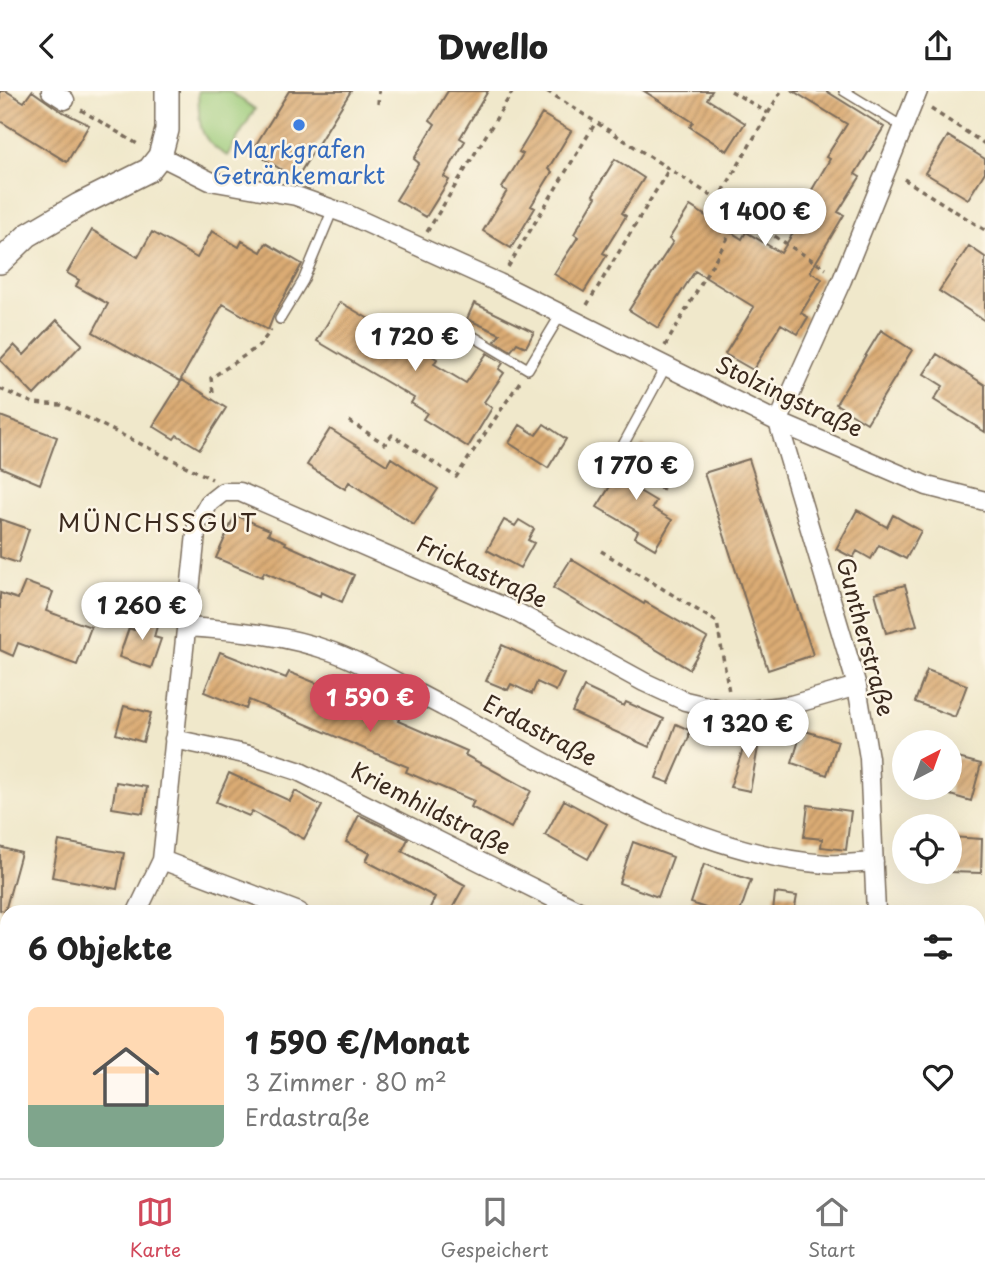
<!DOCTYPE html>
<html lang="de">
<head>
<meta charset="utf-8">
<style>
  :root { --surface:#fff; --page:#f2f2f2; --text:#222; --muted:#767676; --line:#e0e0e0; --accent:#d1495b }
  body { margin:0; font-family:"Playpen Sans",sans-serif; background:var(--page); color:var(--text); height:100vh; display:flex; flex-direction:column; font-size:26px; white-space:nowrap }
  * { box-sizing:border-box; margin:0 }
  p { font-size:23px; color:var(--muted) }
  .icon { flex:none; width:38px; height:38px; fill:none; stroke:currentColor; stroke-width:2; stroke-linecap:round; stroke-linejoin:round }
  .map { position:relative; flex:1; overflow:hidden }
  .panel { position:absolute; left:0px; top:814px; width:985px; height:275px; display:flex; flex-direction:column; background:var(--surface); border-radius:21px 21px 0 0; box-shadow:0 7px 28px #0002 }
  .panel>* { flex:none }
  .needle { width:46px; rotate:41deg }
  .tools { position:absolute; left:892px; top:639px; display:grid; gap:14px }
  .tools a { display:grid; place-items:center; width:70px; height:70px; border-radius:50%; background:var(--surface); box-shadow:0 7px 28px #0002; font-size:35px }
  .price { position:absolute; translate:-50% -60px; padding:0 16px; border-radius:24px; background:#fff; color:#222; font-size:23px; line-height:46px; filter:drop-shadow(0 2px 4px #0008) }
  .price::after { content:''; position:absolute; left:50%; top:42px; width:21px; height:16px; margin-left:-10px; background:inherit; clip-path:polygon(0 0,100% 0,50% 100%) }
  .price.selected { background:var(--accent); color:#fff }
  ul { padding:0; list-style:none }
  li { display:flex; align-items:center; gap:21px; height:175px; padding:0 28px }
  li span { display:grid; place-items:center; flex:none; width:196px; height:140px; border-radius:10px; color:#555 }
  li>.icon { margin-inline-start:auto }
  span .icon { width:84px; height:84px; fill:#fffc; stroke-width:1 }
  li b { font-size:30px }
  h2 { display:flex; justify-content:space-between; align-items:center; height:84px; padding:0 28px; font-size:30px }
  header { display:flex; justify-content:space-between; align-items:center; height:91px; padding:0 28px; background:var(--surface); font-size:32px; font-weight:800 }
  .tab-bar { display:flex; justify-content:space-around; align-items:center; height:98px; border-top:2px solid var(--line); background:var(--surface); font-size:19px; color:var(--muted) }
  .tab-bar a { display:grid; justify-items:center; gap:4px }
  .tab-bar .selected { color:var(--accent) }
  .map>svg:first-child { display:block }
</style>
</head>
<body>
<header><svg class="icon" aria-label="back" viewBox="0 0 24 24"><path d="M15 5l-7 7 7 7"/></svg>Dwello<svg class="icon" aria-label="share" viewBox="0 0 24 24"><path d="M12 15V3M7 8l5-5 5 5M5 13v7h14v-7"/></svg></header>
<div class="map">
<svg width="985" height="1087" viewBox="0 0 985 1087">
  <defs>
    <pattern id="building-hatch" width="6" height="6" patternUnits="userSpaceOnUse" patternTransform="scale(1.75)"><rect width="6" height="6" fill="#dbac74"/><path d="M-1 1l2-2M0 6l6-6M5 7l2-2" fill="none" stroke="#b38c5f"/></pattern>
  </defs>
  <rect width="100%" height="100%" fill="#fcf5e5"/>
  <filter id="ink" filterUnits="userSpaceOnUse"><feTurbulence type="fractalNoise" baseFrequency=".0143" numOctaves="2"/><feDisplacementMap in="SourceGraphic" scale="14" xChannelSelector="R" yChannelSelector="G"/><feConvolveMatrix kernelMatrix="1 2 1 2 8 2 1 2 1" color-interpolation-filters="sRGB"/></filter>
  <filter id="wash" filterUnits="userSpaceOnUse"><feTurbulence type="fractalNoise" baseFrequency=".00686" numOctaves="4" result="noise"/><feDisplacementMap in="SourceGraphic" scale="28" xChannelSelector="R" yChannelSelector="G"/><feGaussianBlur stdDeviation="1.57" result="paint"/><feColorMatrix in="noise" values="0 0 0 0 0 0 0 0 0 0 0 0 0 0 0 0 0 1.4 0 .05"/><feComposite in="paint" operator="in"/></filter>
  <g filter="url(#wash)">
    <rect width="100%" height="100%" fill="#f0e8cb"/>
    <!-- grass -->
    <path fill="#9bca79" stroke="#6b7a4c" stroke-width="2" d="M198,0H229L255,18L227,65C196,47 200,33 198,0Z"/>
    <g id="blocks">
      <!-- building -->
      <path fill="url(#building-hatch)" d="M0,0H6L24,11L32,0L59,19L89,34L67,71L0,30Z
        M289,0H351L296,88L252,60Z
        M448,0H488L460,47L465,50L444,86L449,89L426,126L396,109L419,72L414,68L435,33L430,29Z
        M644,0H712L707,8L745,32L727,60L690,36L693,31Z
        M793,0H826L884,36L855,83L860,86L838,121L844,124L810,181L822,188L801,222L808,226L798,243L781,233L753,279L725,263L754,216L695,180L658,237L629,219L673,151L669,148L690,115L742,148L746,141L781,162L814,107L809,104L830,68L826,66L847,33Z
        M542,23L571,40L548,78L552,81L531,115L535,117L511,157L483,140L507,100L502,97L523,63L519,61Z
        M948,45L985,68V81L968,108L925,82Z
        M615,68L644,87L622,122L626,125L603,162L607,164L584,201L554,183L578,146L574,143L596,106L593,104Z
        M92,139L138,166L152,141L197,167L212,140L239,156L242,150L261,161L266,152L302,173L274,224L268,239L223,213L180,290L93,241L108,213L76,195L79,189L67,182Z
        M969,155L985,166V230L939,200Z
        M340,211L437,268L434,273L466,292L487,262L503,272L499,278L504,282L484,311L492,317L468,356L423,328L427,322L411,312L414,307L317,250Z
        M474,212L534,241L526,256L517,252L511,260L495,250L500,243L467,228Z
        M57,229L82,253L34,304L0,269L14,254L24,264Z
        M881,239L912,259L867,332L836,313Z
        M937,263L985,294V341L934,309L943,295L924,283Z
        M182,289L226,317L200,358L177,344L174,348L153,335Z
        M0,325L57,346L40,393L0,376Z
        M544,333L566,348L548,377L509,352L520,334L536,344Z
        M330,338L387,374L391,367L438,398L414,434L349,391L345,398L307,374Z
        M643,354L658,364L636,398L656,410L652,417L672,429L655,458L635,446L638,440L597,416L616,386L621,389Z
        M749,368L813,564L768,579L704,382Z
        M857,419L887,436L893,424L921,440L906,468L879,454L871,468L857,460L853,467L836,458Z
        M235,424L270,439L268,443L286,451L285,453L354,484L342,511L321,501L320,505L264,481L262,486L216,467Z
        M0,428L29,438L18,472L0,466Z
        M504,429L515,435L519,429L534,438L528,449L534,452L520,477L487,459Z
        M571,468L644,513L645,511L707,547L689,578L553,497Z
        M25,491L53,501L46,520L91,536L77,574L18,552L13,565L0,559V502L18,508Z
        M905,494L917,534L886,542L875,502Z
        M139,522L159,528L154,546L161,548L151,577L119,566L129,537L134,539Z
        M502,554L564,583L556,600L537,591L532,603L511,593L508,599L486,590Z
        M220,561L286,587L289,581L400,626L398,630L467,660L465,664L531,700L511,737L471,716L474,710L406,681L408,676L249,609L246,618L204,601Z
        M927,579L967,594L955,626L915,611Z
        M584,596L624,615L626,611L664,628L649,656L572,621Z
        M124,615L151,622L143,651L116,643Z
        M752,632L762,635L750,700L730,696Z
        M676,633L689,639V646L669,692L656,687Z
        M802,639L838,650L827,684L792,672Z
        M950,665L981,673L971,710L950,704Z
        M229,682L290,710L295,700L322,715L304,748L252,720L249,725L216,711Z
        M116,691L147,696L143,722L112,717Z
        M564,709L607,733L588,768L545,744Z
        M808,714L851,720L846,759L821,756L822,748L804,746Z
        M359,724L408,748L402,760L465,794L450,821H428L435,806L366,770L370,762L346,751Z
        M950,746L982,748L981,782L950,781Z
        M59,750L124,762L117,798L52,786Z
        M633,751L673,766L658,806L619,792Z
        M0,756L21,762L5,820L0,819Z
        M704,773L751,789L740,821H717L691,812Z
        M775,802L797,805L794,821H773Z"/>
    </g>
  </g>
  <g filter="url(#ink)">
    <use href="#blocks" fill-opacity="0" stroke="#7a6c5b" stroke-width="2"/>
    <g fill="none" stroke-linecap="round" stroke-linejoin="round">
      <!-- service casing -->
      <g stroke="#7a6c5b" stroke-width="12">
        <path id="service" d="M844,0L903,36
          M280,228L303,190L333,118
          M464,240L528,278L561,223
          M610,378L666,275"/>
      </g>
      <!-- minor casing -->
      <g stroke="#7a6c5b" stroke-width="21">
        <path id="minor" d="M51,0L65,9
          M160,65L210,90L296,105L349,124L499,192L778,331L927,395L985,410
          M778,331L857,595L869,667L876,821
          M778,331L842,189L918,0
          M187,536C236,539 286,544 333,561C371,575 406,597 442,615C558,677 692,764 827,773C842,774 859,772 874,771
          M174,648L249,664L298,680L581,821
          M162,769L299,821
          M137,821L162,769L197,433L209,412L223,401H240L518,522L644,591L685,610L732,621L791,614L857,595
          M0,878L7,880
          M527,1082L559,1087
          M906,1082L907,1087"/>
      </g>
      <!-- tertiary casing -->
      <g stroke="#7a6c5b" stroke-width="26">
        <path id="tertiary" d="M0,171L28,144L79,114L149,79L160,65L167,39V0"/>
      </g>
      <!-- path -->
      <path stroke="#7a6c5b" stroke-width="3.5" stroke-dasharray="5 5" stroke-linecap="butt" d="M547,0L826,178
        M731,0L768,22
        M378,13L379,0
        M931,18L985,53
        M81,19L139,54
        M904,88L985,139
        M718,109L781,0
        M427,141L513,0
        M508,176L596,31
        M587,214L669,78
        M665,255L741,124
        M0,298L33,312L61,314L212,388
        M213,301L211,287L259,255L271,239
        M349,330L385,353L392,344L456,386L521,289
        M625,376L664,399
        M601,460L717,531L729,601
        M978,877H985"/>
      <!-- service -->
      <use href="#service" stroke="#fff" stroke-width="9"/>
      <!-- minor -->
      <use href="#minor" stroke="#fff" stroke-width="18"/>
      <!-- tertiary -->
      <use href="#tertiary" stroke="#fff" stroke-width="23"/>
    </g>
  </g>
  <!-- markers -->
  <circle fill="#3f7fe0" stroke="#fcf5e5" stroke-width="2.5" cx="299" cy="34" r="7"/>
  <g text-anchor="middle" stroke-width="5" stroke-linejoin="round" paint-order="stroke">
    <!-- shop labels -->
    <g font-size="23" fill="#366cbe" stroke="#fcf5e5">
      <text x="299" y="67">Markgrafen<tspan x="299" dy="26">Getränkemarkt</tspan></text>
    </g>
    <!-- street labels -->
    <g font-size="23" fill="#3b2a1e" stroke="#fcf5e5">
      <text transform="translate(789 306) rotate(25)" y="8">Stolzingstraße</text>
      <text transform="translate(482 481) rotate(25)" y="8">Frickastraße</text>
      <text transform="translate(865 546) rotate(75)" y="8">Guntherstraße</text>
      <text transform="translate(540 640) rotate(28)" y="8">Erdastraße</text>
      <text transform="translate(431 718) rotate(27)" y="8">Kriemhildstraße</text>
    </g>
    <!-- neighbourhood labels -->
    <g font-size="24" letter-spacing="2" fill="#3b2a1e" stroke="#fcf5e5">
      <text x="158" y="441">MÜNCHSSGUT</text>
    </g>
  </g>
</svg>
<div class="tools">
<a><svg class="needle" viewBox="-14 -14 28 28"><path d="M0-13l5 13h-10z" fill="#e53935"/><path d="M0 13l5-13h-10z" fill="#767676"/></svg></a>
<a><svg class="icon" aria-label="locate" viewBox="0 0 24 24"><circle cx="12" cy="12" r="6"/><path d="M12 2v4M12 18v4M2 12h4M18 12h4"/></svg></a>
</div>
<b class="price" style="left:765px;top:157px">1 400 €</b>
<b class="price" style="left:415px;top:282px">1 720 €</b>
<b class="price" style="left:636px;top:411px">1 770 €</b>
<b class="price" style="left:142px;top:551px">1 260 €</b>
<b class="price selected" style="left:370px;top:643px">1 590 €</b>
<b class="price" style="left:748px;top:669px">1 320 €</b>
<section class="panel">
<h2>6 Objekte<svg class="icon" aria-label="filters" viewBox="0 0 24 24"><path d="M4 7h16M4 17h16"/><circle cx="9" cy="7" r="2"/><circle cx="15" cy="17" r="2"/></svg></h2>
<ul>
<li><span style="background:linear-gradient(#ffd9b3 70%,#7fa58c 0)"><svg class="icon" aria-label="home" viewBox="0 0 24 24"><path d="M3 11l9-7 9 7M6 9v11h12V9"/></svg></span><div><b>1 590 €/Monat</b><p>3 Zimmer · 80 m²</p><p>Erdastraße</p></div><svg class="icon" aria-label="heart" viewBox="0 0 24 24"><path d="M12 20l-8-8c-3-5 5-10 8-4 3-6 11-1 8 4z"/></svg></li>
</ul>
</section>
</div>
<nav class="tab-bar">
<a class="selected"><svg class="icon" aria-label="map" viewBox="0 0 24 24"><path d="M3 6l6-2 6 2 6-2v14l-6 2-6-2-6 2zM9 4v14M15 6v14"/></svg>Karte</a>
<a><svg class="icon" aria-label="saved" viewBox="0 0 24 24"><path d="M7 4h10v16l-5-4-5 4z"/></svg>Gespeichert</a>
<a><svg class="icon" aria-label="home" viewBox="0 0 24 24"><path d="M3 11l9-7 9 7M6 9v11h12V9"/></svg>Start</a>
</nav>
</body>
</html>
